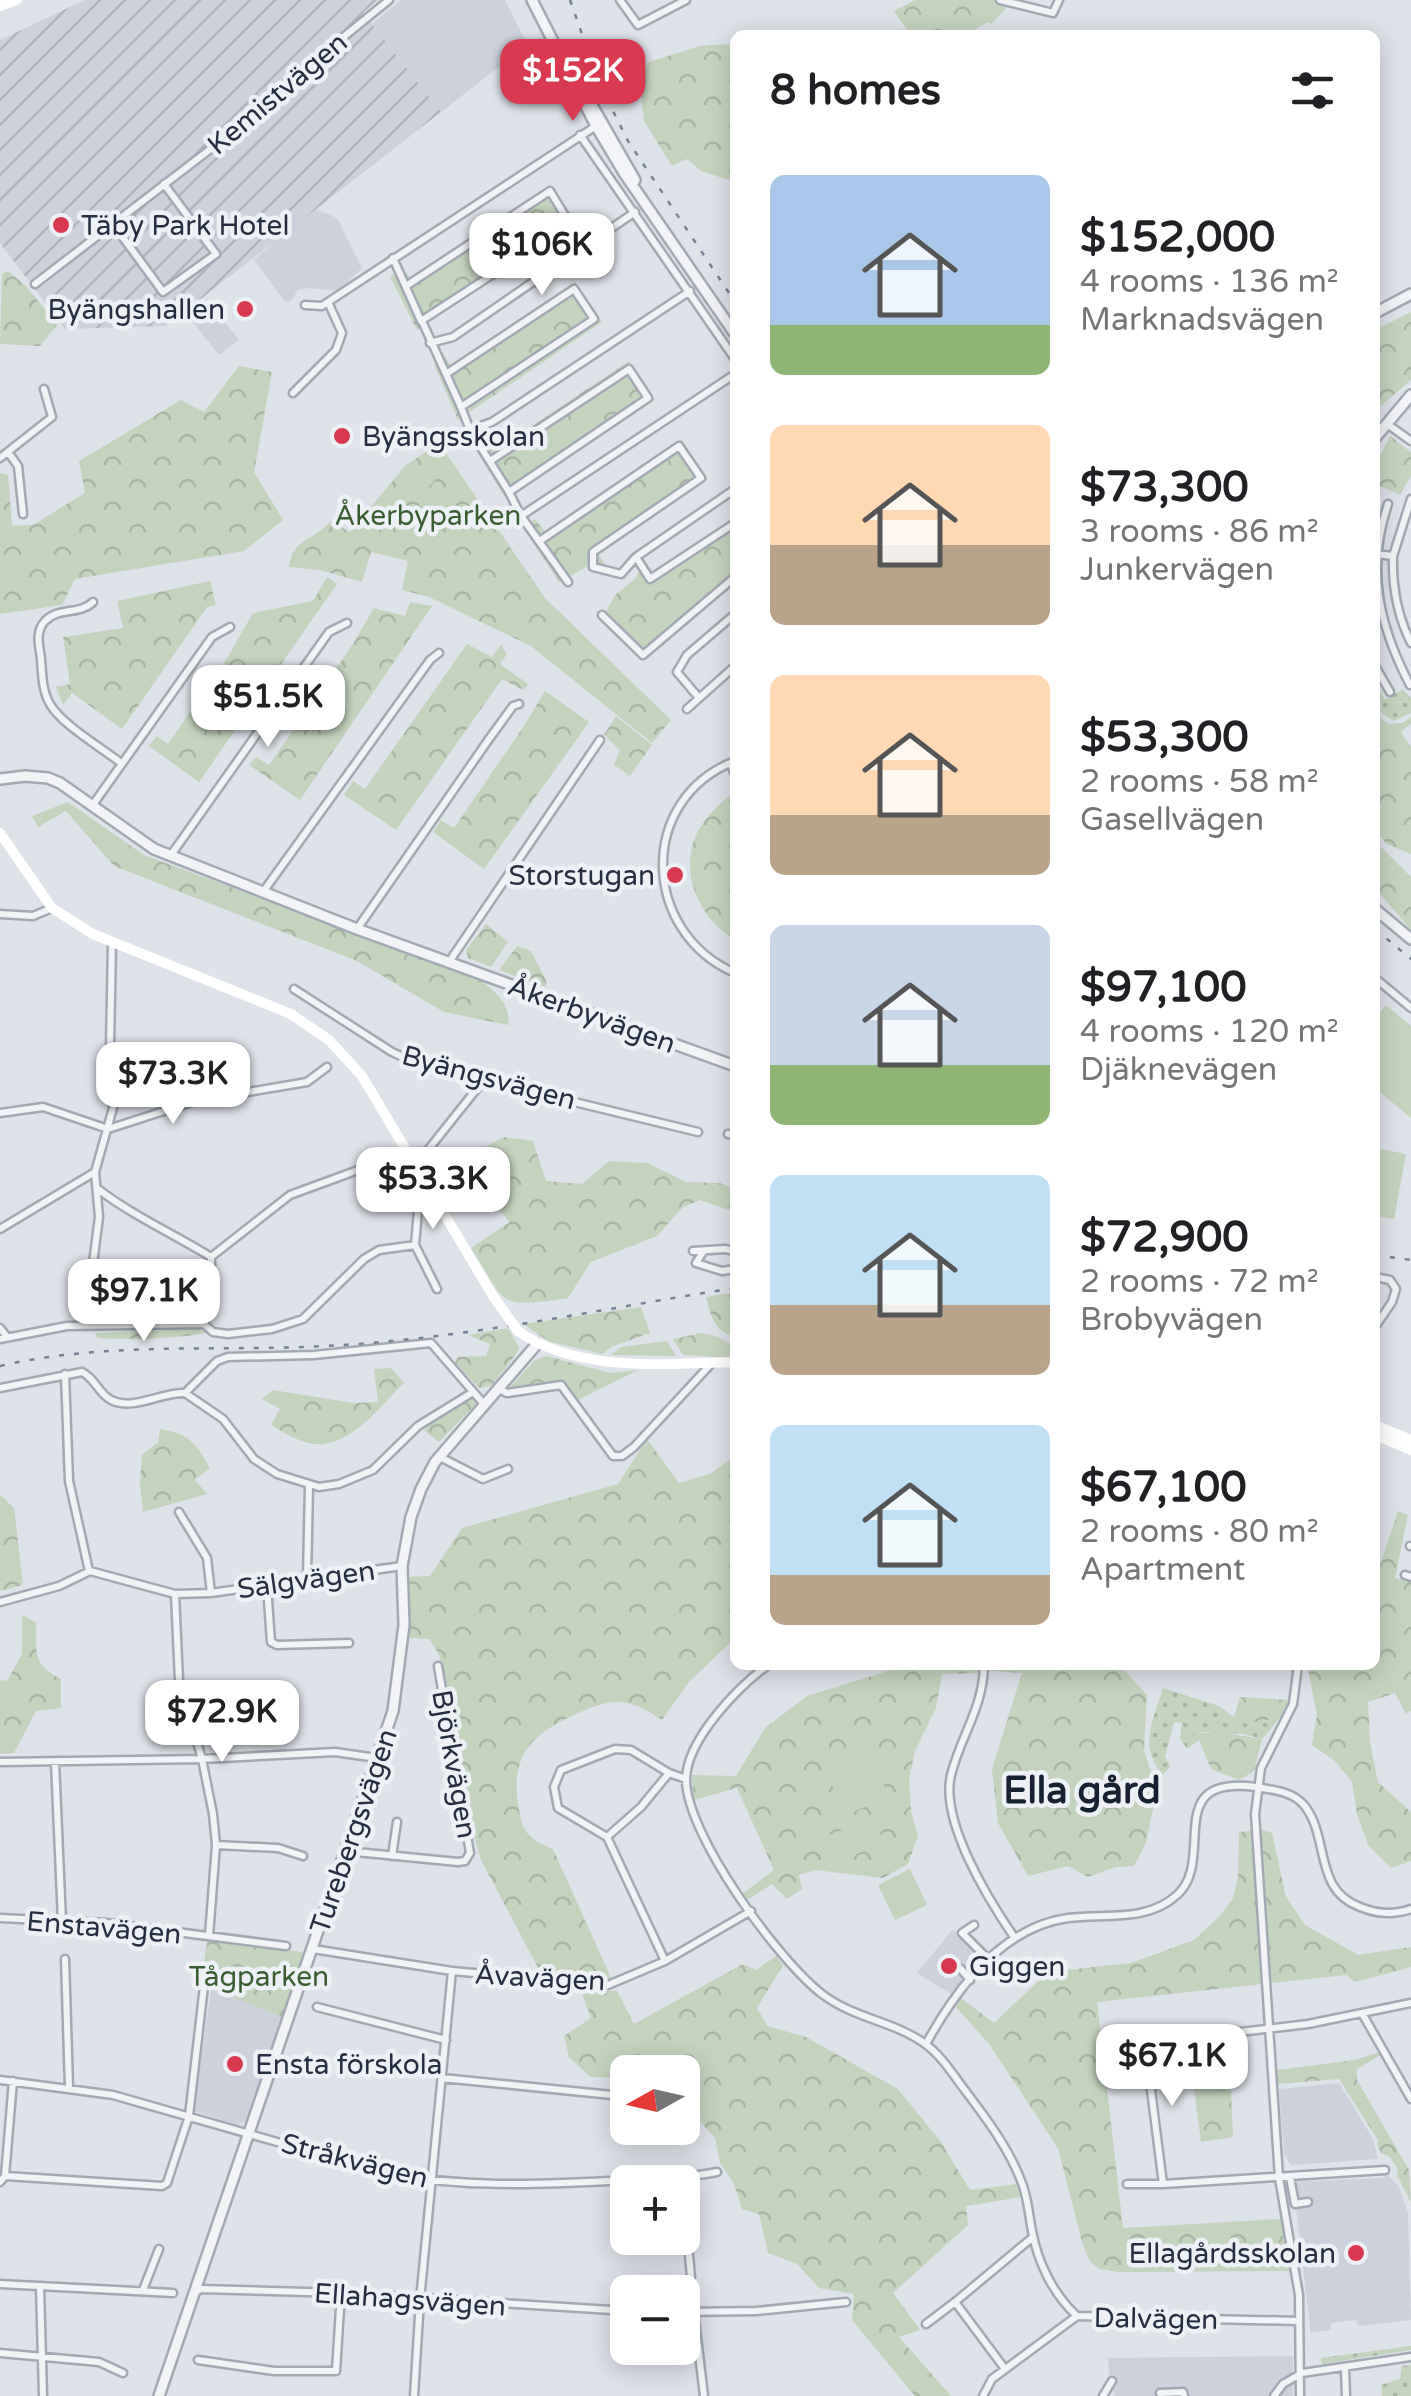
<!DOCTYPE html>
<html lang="en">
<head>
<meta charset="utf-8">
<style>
  :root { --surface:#fff; --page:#f2f2f2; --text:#202124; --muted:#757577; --accent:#d8394f }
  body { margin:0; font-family:"Varela Round",sans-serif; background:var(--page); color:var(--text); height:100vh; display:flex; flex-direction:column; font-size:38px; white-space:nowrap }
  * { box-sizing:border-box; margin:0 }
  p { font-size:32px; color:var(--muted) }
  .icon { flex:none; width:55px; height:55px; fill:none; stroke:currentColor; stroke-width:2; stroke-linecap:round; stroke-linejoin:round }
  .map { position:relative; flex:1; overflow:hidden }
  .sheet { position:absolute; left:730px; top:30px; width:650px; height:1640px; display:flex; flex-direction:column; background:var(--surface); border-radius:15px; box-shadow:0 5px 25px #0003 }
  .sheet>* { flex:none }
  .needle { width:65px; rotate:262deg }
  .tools { position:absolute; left:610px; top:2055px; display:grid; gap:20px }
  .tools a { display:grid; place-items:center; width:90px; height:90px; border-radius:15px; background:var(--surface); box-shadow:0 5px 25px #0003; font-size:50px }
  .price { position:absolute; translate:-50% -85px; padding:0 22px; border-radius:20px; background:#fff; color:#222; font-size:32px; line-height:65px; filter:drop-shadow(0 2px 5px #0008) }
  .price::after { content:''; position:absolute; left:50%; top:60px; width:30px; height:22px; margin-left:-15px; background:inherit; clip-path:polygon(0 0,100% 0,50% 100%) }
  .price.current { background:var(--accent); color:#fff }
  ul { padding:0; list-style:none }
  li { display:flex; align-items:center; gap:30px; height:250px; padding:0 40px }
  li span { display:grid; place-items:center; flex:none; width:280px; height:200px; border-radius:15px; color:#555 }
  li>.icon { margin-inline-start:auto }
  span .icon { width:120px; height:120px; fill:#fffc; stroke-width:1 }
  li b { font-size:42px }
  h2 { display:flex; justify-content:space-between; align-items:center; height:120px; padding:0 40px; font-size:42px }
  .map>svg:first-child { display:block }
</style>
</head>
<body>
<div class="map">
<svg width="1411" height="2396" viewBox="0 0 1411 2396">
  <defs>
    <pattern id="industrial-furrows" width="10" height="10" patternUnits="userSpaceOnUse" patternTransform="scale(2.5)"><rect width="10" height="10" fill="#ccd1db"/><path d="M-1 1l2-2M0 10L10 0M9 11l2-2" fill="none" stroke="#afb4bd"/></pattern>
    <pattern id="grass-dots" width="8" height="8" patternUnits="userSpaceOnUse" patternTransform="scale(2.5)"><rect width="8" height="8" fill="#c4d3be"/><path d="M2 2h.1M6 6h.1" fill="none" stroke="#a8b5a4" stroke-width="1.8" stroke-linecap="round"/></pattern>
    <pattern id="forest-crowns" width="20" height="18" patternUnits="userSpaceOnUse" patternTransform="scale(2.5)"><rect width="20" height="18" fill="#c4d3be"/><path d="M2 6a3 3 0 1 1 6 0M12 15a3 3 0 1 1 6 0" fill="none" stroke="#a8b5a4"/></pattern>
  </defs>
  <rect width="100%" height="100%" fill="#dee2e9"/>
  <!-- built -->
  <path fill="#ccd1db" d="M401,0H505L527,45L441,112L372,24Z
    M313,208L337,218L362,268L338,291L308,288L298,290L291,301L285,302L254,260Z
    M212,305L239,340L219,355L192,321Z
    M953,1929L982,1959L951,1994L917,1973Z
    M211,1989L286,2018L252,2118L237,2125L194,2111Z
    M1339,2083L1373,2139L1378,2159L1291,2165L1284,2155L1279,2089Z
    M1385,2172L1399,2187L1408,2213L1411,2320L1359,2326L1356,2320L1337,2322L1331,2324V2330L1311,2333L1293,2182L1383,2178Z
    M1293,2356V2396H1115L1110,2384L1108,2358Z"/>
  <!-- industrial -->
  <path fill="url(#industrial-furrows)" d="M85,0H378L363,13L441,112L166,326L65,329L0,243V40Z"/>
  <!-- grass -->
  <path fill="url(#grass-dots)" d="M1375,681L1385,700L1403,689L1411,698V713L1393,721L1375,708Z
    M1163,1688L1219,1706L1241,1723L1262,1722L1282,1715L1262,1739L1243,1734L1201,1732L1199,1740L1187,1749L1180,1738L1182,1723L1174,1722L1165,1757L1170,1766L1163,1775C1138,1746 1153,1721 1163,1688Z
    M1411,2346V2350L1322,2364L1321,2358Z
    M1411,2365V2396H1382L1381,2385L1400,2379L1402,2366Z"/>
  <!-- forest -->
  <path fill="url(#forest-crowns)" d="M915,0H999L1005,3V10L991,24L988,22L966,35H924L908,31L894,11Z
    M731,44L735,47V182L701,171L687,159L672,166L644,121L639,79L649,62L700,46Z
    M551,185L577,224L417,330L390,277L402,267L411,279Z
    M8,271L27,287L57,325L40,346L0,344L2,274Z
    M575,282L602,322L458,420L434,364L443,354L451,365Z
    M1411,312V380L1375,411V330Z
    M629,361L655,400L519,491L508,502L473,445L486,438L494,451Z
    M239,366L272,372L254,472L283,520L244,551L75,579L62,605L0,614V473L8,475L12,526L33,525L85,493L79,461L181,400L204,412Z
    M1390,436L1411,452V476L1400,495L1375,484V466Z
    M682,440L708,479L598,553L606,566H588L559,582L524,529L535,519L545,532Z
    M439,443L545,598L671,720L652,743L531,646L429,597L402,590L408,561L371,552L362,582L320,570L289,567C292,538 314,541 331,521L350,532L405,466Z
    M735,518V584L644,660L602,619L615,595L635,579L644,561L654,573Z
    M327,577L337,584L199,782L149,746L157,736L168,744L226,660L253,613L313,601Z
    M210,581L216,605L207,607L122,729L72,693L63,705L56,687L70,684L63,637L123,628L117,601Z
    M410,602L432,606L300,800L249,765L256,757L269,765L353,644L374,608L405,616Z
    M467,644L492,657L501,645L507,654L500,664L528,684L523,690L502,679L396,830L344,795L353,781L365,789Z
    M545,691L589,722L484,869L433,832L441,820L454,828L524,726Z
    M1375,714L1389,724L1402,723L1411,717V724L1401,732L1411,747V854L1387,844L1375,831Z
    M616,716L652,745L630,776L614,765L620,750L604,735Z
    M735,791V940C700,919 677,872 698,831C707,815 721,802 735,791Z
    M68,802L144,855L481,980C496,993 511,1004 508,1025L444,1012L357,961L114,866L66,811L38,827L32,816Z
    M1375,846L1382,848L1411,877V930L1375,888Z
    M486,924L508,942L491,967L468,958L466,950Z
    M517,946L531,951L547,982L545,987L499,970Z
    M503,1137L533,1141L546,1181L582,1184L609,1161L647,1163L686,1182L720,1183L735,1189V1212L700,1200L682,1208L657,1236L591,1262L568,1298C497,1308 508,1307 471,1248L510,1222L483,1193L474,1154Z
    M735,1292V1336C714,1333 711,1315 706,1297Z
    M641,1307L650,1333L611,1347L603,1354L550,1342L523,1324Z
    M508,1328L519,1347L517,1353L491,1386L479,1388L455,1363L458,1357L486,1356L490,1344L468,1335Z
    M197,1329L208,1333C171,1339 134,1340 97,1338L95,1333Z
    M701,1333L715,1336L735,1346V1358L683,1355L673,1339Z
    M667,1341L676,1356L611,1355L621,1347Z
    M546,1356L611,1373L638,1370L578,1400L558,1381L509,1388L535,1360Z
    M391,1368L404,1383C382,1404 355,1441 323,1444C304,1446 287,1434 271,1425L280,1409L262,1399L273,1390L353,1403L378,1402L374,1369Z
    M474,1398L476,1404L439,1442L424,1430L448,1409Z
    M160,1429C190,1434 195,1442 210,1468L195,1480L207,1494L143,1512L140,1484L142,1455L158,1442Z
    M647,1439L679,1483L710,1474L735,1456V1638L689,1682L662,1720C650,1712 634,1702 619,1702C603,1702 589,1708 574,1715C531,1735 511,1755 518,1804C522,1831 527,1839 553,1849L612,1980L544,1979L481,1860L469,1820L439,1654L429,1639L410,1638L408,1577L430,1576L462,1528L618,1484Z
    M0,1495L14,1508L23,1585L0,1591Z
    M1398,1511L1408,1515L1395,1578L1411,1582V1711L1406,1714L1395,1693L1368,1702L1370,1742L1378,1782L1411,1812V1861L1391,1868L1368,1845L1357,1814L1352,1782L1335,1761L1312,1745L1317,1714L1307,1665H1375V1580Z
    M22,1615L36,1622C37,1653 31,1663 61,1679V1708L36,1711L14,1753L0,1754V1680L7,1681L22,1654Z
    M907,1665H979V1673L942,1674L936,1708L915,1751L909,1780L911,1811L918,1836L908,1864L883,1878L815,1870L799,1875L802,1889L787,1899L772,1884L746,1901L742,1894L774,1870L737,1788L694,1800L692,1775L736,1776L765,1728L807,1696Z
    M990,1665H1098L1125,1671L1147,1695L1144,1751L1157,1789L1146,1843L1134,1866L1115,1867L1088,1877L1068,1866L1028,1876L998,1823L992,1769L1022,1673L990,1671Z
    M1240,1697L1289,1700L1282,1715L1262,1722L1241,1723L1234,1718Z
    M1219,1728L1231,1734L1262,1739L1254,1771L1239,1780L1211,1769L1199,1740L1193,1737L1194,1733H1211Z
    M1262,1830L1272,1833L1286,1897L1305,1925L1358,1955L1411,1947V1967L1355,1982L1347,1975L1097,2002L1123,2228L1281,2219L1289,2271L1119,2272L1100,2269L1090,2262L1082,2242L1058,2148L989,2044L956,2007L961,1998L994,2023L1048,1972L1131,1963L1194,1940L1220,1916L1232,1900L1238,1879L1239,1832Z
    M208,1937L307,1953L286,2018L211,1989V1983L201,1981Z
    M776,1956L783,1965L757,2008L767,2026L806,2037L898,2089L941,2142L970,2190L1016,2184L1021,2197L966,2206L968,2225L893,2293L920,2330L899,2337L951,2396H915L852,2320L854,2294L819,2288L797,2264L768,2253L759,2214L742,2209L734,2184L720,2163L715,2138L683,2102L682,2072H628L627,2078L590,2077L569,2057L564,2036L591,2018L581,1991H617L634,2024L743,1964L756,1970Z
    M1379,2052L1381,2055L1357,2069V2080L1409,2170L1411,2203L1397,2175L1398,2169L1390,2157L1381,2153L1377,2145L1378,2140L1339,2079L1278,2084L1277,2070L1355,2060Z
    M1213,2080L1231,2090L1233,2137L1201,2142L1193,2081Z"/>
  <!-- garden -->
  <path fill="#c4d3be" d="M428,459L442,472L418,499L405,487Z
    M1386,1005L1411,1026V1118L1375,1088V1018Z
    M1375,1148L1406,1154L1394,1219L1375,1216Z
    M867,1741L889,1798L844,1815L822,1759Z
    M875,1818L884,1844L830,1864L821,1838Z
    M910,1869L927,1905L895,1920L878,1885Z"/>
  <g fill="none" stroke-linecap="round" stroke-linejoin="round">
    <!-- minor casing -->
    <g stroke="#a3a9b3" stroke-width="11">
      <path id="minor" d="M620,0L638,25L686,0
        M1000,0L1053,13L1059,0
        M580,135L735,359
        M113,224L163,292L216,254L164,184
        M393,258L421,321L570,224L550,191L406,286
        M35,284L265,107L277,91L389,0
        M305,305L322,306L599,124
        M422,321L461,407L594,319L574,289L446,374
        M430,343L453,337L635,212
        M293,393L336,350L342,333L328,302
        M461,407L470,430L509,492
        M1387,424L1411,441
        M470,430L492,422L690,291
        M8,452L18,466L23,514
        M0,458L52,417L44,389
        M490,461L629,369L648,398L509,492L521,516L568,582
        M1388,504C1366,569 1379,626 1410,685
        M521,516L735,374
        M541,540L679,446L701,478L593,552V567L621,574L636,557L735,489
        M1376,554L1393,556C1392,587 1397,615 1411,643
        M1393,556L1411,499
        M636,557L650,579L735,523
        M93,602C80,615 58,607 45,621C35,632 39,645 41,658C42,673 42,691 50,704C61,724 102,748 121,763
        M602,615L643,655L735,577
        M1375,666L1390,692
        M699,698L677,672L687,655L735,614
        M687,709L735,666
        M735,761C637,799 641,932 735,973
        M730,763L735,774
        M92,806L212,637L230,627
        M171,855L329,632L347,623
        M263,892L430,660L439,653
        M0,914L33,916L52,908
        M357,929L489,739L513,706L519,704
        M449,962L600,740
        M1375,978L1411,1008
        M294,989L392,1052L418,1064L698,1132
        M0,1113L43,1107L108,1129L195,1101L307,1082L327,1067
        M728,1134L735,1135
        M421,1176L415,1245L437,1289
        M98,1189C133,1216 174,1234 211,1257
        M0,1229L95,1172
        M693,1251L725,1249L735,1251
        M703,1252L696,1263L722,1271L735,1269
        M211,1257L290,1195L369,1166L416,1165L483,1081
        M1375,1277L1390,1280L1396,1289L1392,1302L1375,1327
        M204,1324L211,1306V1257
        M85,1325L99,1217L95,1172L113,1108L110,1046L112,943
        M0,1328L7,1337
        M0,1339L67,1326L204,1324L213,1332L228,1334L272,1329L303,1319L364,1259L379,1250L415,1245
        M65,1374L69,1481L89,1571
        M0,1388L82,1372C95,1378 98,1393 111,1400C134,1411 161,1392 185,1393L223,1419L254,1459L277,1474L319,1487L339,1484L373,1470L418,1426L473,1392
        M497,1388L507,1393L561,1385L613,1456H622L634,1447L711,1364
        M185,1393L217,1361L228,1357L314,1355L431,1343L483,1403
        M440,1457L483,1479L508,1469
        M179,1512L207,1558L211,1593
        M1410,1546H1411
        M1405,1575L1411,1577
        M307,1578L309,1486
        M267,1586L271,1642L277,1645L349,1643
        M175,1594L179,1681L202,1759L213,1814L216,1845L209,1936
        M0,1602L59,1586L90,1571L175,1594L211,1593L402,1566
        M768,1665C738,1687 686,1740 686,1780C687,1836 778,1960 822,1994C853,2018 893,2021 924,2043C941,2055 952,2073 964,2089C986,2118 1011,2151 1023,2186C1028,2200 1029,2216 1032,2231C1038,2263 1053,2294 1077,2316
        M984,1665C983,1709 961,1735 951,1775C940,1821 988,1899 1014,1937
        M1298,1665L1293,1704L1261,1768L1255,1814L1279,2178L1299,2295L1300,2396
        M0,1762L202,1759L335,1752L377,1758
        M55,1762L62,1921
        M607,1837L641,1807L669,1773L686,1779
        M216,1845L278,1848L303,1856
        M346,1851L458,1862L465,1861L470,1853L438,1666
        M392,1856L397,1822
        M0,1918L106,1923L286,1946
        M974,1925L962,1933L989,1960
        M313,1949L452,1971L608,1985L665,1961L751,1911
        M65,1959L69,2087
        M665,1961L607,1837L558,1808L554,1787L561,1770L615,1749L631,1750L669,1773
        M961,1969L970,1980
        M317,2007L446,2040
        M1363,2015L1411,2099
        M926,2044C956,1989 1002,1927 1068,1918C1104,1913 1146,1923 1177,1895C1217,1860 1160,1774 1256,1787C1273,1790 1292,1791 1304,1805C1330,1837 1313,1890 1360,1907C1378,1914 1393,1915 1411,1909
        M1112,2044L1145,2043
        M442,2078L622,2096
        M0,2080L113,2095L389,2174C462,2187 535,2185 608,2181C645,2179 680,2179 717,2172
        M1385,2170L1163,2184L1145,2043L1308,2024L1411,2003
        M5,2176L13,2081
        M1290,2177L1295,2204L1308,2202
        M682,2179L691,2277
        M0,2182L5,2176L162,2186L167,2183L189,2116L204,1986
        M1127,2184H1163
        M0,2284L173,2293
        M40,2286L43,2396
        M143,2290L159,2249
        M194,2293L201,2289L341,2293L628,2311
        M682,2312L756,2311L846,2302
        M694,2312L704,2396
        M926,2324L955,2302
        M0,2353L99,2362L123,2373
        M198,2360L274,2371H336L341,2293
        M1005,2369L955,2302L1033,2237
        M1345,2369L1346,2396
        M1160,2393L1183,2392L1184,2396
        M414,2396L420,2300L452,1971
        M983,2396L992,2379L1077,2316L1299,2321
        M1103,2396L1112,2381
        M1274,2396L1283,2384L1302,2373L1411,2357"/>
    </g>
    <!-- tertiary casing -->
    <g stroke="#a3a9b3" stroke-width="14">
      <path id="tertiary" d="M532,0L596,126L624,173L735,334
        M585,93L635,180
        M1375,313L1411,294
        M1375,438L1411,395
        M0,779L25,776L48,778L60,783L154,849L357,929L735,1066
        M1375,909L1411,939
        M159,2396L393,1711L404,1625L402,1566L411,1517L421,1489L435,1462L537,1344"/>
    </g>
    <!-- minor -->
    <use href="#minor" stroke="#f1f3f7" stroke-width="6"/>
    <!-- tertiary -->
    <use href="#tertiary" stroke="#f1f3f7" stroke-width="9"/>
    <!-- secondary -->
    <path stroke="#fff" stroke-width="10" d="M0,6L17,0
      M0,833L52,908L93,934L291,1014L329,1040L362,1076L493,1296
      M518,1331C577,1373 665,1364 735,1362
      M1375,1425L1411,1440
      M1375,1435L1411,1450"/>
    <!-- rail -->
    <path stroke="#768193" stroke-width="2.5" stroke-dasharray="5 10" stroke-linecap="butt" d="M570,0L600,85L628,141L735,302
      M1375,929L1411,959
      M1375,1255L1411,1260
      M0,1366C111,1340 229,1353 342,1345C474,1337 605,1308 735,1288"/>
    <!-- secondary-bridge -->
    <path stroke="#fff" stroke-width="10" d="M493,1296L518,1331"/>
  </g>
  <!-- markers -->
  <g fill="#d8394f" stroke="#edf1f6" stroke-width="4">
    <circle cx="61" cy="225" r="10"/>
    <circle cx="245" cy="309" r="10"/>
    <circle cx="342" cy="436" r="10"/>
    <circle cx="675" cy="875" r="10"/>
    <circle cx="949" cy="1966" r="10"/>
    <circle cx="235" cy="2064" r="10"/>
    <circle cx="1356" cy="2253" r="10"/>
  </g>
  <g text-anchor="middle" stroke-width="9" stroke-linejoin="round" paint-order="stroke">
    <!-- street labels -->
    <g font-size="28" fill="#262f41" stroke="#edf1f6">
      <text transform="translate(277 93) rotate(-40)" y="10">Kemistvägen</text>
      <text transform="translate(592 1014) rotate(20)" y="10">Åkerbyvägen</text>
      <text transform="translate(489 1077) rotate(15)" y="10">Byängsvägen</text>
      <text transform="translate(306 1579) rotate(-8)" y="10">Sälgvägen</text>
      <text transform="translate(455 1764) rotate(80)" y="10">Björkvägen</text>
      <text transform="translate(353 1831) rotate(-71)" y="10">Turebergsvägen</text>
      <text transform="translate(104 1927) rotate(5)" y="10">Enstavägen</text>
      <text transform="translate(540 1977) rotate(3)" y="10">Åvavägen</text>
      <text transform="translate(355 2160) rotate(14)" y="10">Stråkvägen</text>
      <text transform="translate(410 2299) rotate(4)" y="10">Ellahagsvägen</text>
      <text transform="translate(1156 2318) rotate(1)" y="10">Dalvägen</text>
    </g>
    <!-- poi labels -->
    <g font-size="28" fill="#262f41" stroke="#edf1f6" text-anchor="start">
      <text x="81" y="235">Täby Park Hotel</text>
      <text x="225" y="319" text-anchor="end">Byängshallen</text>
      <text x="362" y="446">Byängsskolan</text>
      <text x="655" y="885" text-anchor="end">Storstugan</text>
      <text x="969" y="1976">Giggen</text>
      <text x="255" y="2074">Ensta förskola</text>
      <text x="1336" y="2263" text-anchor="end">Ellagårdsskolan</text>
    </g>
    <!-- park labels -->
    <g font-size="28" fill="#3a5e32" stroke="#edf1f6">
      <text x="428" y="525">Åkerbyparken</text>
      <text x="259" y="1986">Tågparken</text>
    </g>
    <!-- district labels -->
    <g font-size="38" font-weight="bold" fill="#182131" stroke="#edf1f6">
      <text x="1082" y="1803">Ella gård</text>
    </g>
  </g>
</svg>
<div class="tools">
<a><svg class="needle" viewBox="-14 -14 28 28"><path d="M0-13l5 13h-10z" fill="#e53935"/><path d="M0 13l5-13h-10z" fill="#757577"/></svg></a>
<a>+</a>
<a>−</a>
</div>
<b class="price current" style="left:573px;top:124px">$152K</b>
<b class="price" style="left:542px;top:298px">$106K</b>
<b class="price" style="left:268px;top:750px">$51.5K</b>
<b class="price" style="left:173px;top:1127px">$73.3K</b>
<b class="price" style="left:433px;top:1232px">$53.3K</b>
<b class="price" style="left:144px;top:1344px">$97.1K</b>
<b class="price" style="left:222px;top:1765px">$72.9K</b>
<b class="price" style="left:1172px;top:2109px">$67.1K</b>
<section class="sheet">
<h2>8 homes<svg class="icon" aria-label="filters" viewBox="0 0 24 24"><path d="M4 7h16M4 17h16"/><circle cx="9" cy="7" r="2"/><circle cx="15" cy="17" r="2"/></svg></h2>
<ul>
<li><span style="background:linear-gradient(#a9c7e8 75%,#8fb573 0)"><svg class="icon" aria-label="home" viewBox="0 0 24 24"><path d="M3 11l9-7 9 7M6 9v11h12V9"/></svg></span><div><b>$152,000</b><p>4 rooms · 136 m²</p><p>Marknadsvägen</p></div></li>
<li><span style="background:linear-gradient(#ffd9b3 60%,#b9a48a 0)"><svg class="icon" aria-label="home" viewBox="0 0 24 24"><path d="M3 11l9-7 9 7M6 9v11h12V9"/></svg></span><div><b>$73,300</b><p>3 rooms · 86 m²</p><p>Junkervägen</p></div></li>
<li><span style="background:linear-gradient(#ffd9b3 70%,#b9a48a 0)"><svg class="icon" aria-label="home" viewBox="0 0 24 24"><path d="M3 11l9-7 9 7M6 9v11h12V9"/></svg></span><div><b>$53,300</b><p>2 rooms · 58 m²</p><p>Gasellvägen</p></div></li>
<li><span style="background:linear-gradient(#c9d6e8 70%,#8fb573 0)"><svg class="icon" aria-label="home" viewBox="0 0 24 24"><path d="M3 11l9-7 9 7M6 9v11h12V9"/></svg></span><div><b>$97,100</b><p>4 rooms · 120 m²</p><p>Djäknevägen</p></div></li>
<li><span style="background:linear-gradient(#bfe0f5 65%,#b9a48a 0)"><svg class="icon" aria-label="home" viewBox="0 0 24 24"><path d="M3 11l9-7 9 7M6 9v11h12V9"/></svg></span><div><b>$72,900</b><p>2 rooms · 72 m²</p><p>Brobyvägen</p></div></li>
<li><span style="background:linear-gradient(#bfe0f5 75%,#b9a48a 0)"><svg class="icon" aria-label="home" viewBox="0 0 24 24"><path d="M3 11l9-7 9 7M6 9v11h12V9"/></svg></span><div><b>$67,100</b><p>2 rooms · 80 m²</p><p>Apartment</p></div></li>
</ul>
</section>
</div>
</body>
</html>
